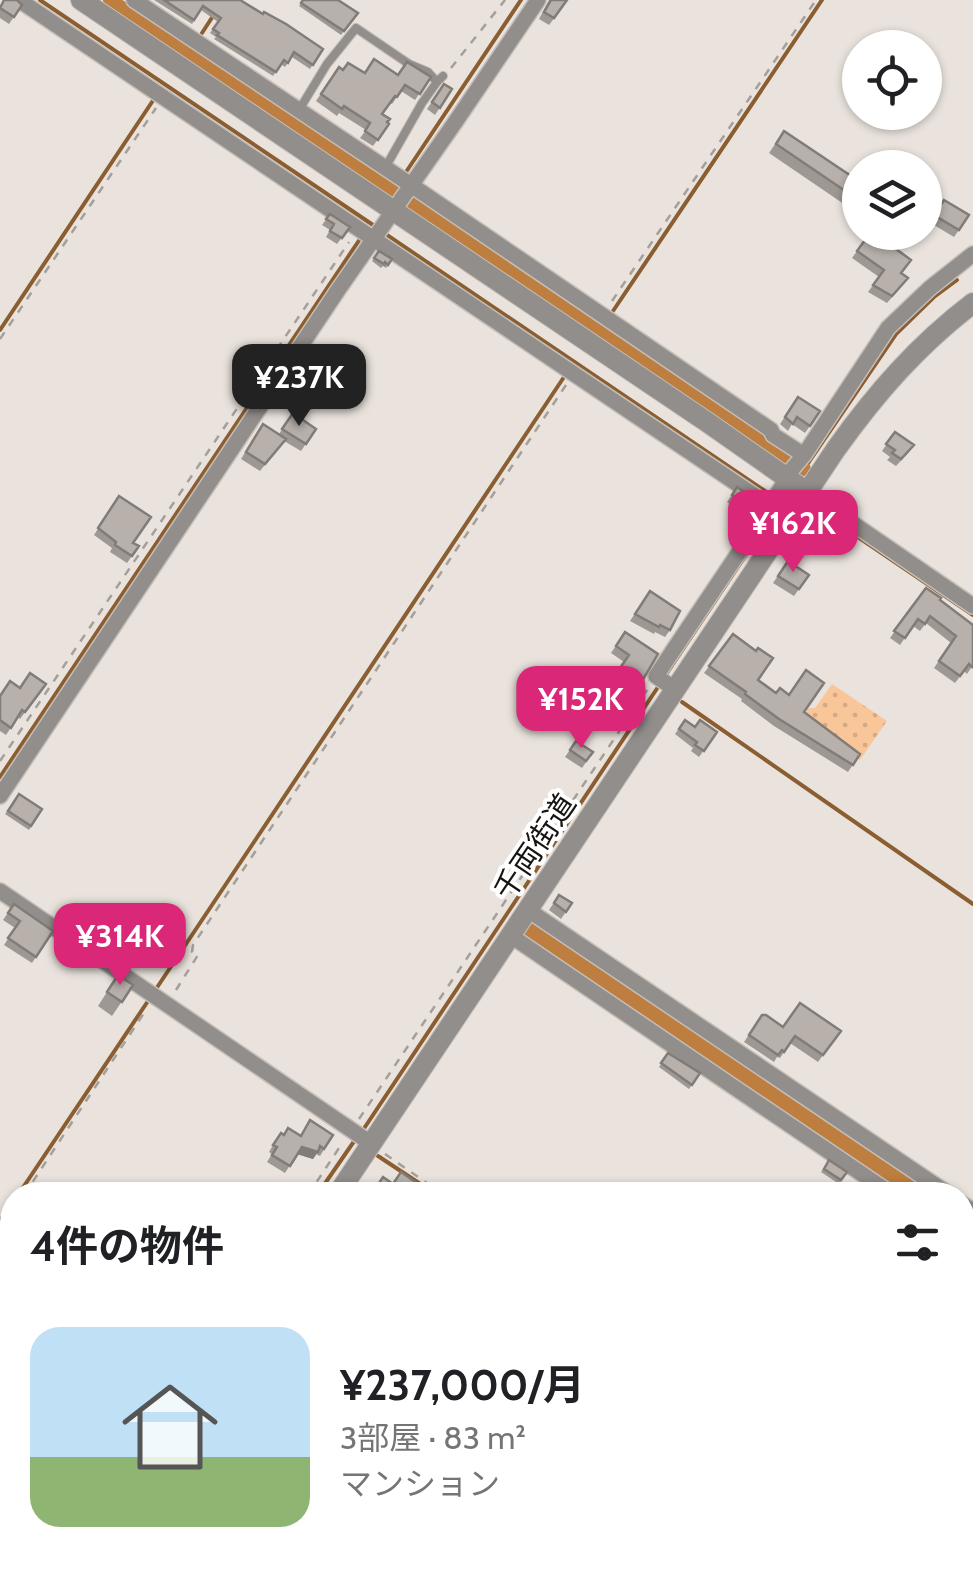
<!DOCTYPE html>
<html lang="ja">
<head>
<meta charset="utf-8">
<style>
  :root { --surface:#fff; --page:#f2f2f2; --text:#202124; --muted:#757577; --accent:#db2777 }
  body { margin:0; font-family:Cabin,"Noto Sans JP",sans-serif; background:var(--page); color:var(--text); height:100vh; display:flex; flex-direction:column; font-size:38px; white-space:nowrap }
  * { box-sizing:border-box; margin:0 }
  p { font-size:32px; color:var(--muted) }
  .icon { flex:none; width:55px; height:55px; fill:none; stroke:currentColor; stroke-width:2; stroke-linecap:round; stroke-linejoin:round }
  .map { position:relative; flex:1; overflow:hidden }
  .side { position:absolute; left:0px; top:1182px; width:975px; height:392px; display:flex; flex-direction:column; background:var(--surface); border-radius:40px 40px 0 0; box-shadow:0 2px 8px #0004 }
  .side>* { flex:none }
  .fabs { position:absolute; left:842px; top:30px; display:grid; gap:20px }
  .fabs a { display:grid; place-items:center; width:100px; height:100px; border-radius:50%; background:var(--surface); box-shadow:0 2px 8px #0004; font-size:50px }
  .price { position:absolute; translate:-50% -85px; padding:0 22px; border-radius:20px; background:var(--accent); color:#fff; font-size:32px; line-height:65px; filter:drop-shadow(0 2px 5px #0008) }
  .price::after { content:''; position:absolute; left:50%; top:60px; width:30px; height:22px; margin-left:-15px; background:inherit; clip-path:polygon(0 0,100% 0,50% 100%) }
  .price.selected { background:#222; color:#fff }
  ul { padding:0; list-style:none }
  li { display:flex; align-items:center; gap:30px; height:250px; padding:0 30px }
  li span { display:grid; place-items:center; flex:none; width:280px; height:200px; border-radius:30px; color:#555 }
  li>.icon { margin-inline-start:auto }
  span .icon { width:120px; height:120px; fill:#fffc; stroke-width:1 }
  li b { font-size:42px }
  h2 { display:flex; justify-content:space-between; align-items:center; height:120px; padding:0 30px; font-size:42px }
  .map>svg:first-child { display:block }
</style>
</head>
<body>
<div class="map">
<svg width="973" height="1573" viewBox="0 0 973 1573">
  <defs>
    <pattern id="grass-dots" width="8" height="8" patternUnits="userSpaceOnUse" patternTransform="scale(2.5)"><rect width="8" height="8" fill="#f9c699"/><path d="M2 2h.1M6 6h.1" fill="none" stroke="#d5a983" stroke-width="1.8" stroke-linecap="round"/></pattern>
  </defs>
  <rect width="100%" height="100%" fill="#eae3dd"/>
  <!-- grass -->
  <path fill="url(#grass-dots)" d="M832,684L887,721L860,760L800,720L809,708H815Z"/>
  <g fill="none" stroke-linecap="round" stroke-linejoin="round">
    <!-- stream -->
    <path stroke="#8b5e31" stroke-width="4" d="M40,0L376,227
      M202,33L213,16
      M188,53L192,48
      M404,175L521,0
      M393,192L397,185
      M384,233L768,493
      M611,314L822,0
      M0,330L156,96
      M804,469L896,334L934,297L957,280
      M821,512L973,615
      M665,676L786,495
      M682,702L973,904
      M0,777L362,236
      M156,989L564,377
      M363,1130L660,684
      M378,1156L437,1195
      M18,1195L148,1001
      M317,1195L357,1137
      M0,1221L12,1203
      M962,1545L973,1552
      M543,1562L558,1573
      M65,1573L72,1562"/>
    <!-- canal -->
    <path stroke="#bd7e3f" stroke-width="14" d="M110,0L804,469"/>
    <!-- river -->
    <path stroke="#bd7e3f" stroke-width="25" d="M530,931L920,1195
      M962,1223L973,1230"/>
    <!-- service casing -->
    <g stroke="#c4beb8" stroke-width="10">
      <path id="service" d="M299,110L327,64L356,28L409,64L428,72L437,82L443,76
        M385,168L422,103L437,82"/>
    </g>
    <!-- minor casing -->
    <g stroke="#c4beb8" stroke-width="18">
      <path id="minor" d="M19,0L770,506
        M134,0L411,185L771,430L773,435L804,455L793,468L770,506L656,676L676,690
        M804,455L888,328L930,288L973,254
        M807,492L973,606
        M0,796L338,290L456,121L538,0
        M0,891L372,1144
        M528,910L950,1195
        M511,936L893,1195
        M962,1204L973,1211
        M962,1242L973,1249
        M559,1562L575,1573"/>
    </g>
    <!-- tertiary casing -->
    <g stroke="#c4beb8" stroke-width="22">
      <path id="tertiary" d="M81,0L707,422L807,492
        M337,1195L836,449C876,393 918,345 973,303
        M84,1573L91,1562"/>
    </g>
    <!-- path -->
    <path stroke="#a49f9a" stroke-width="2.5" stroke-dasharray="8 8" stroke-linecap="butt" d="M451,68L505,0
      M612,301L816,0
      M0,339L156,108
      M0,761L349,242
      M176,990L198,955L192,952L193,945L566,385
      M359,1119L647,690
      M385,1154L444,1195
      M24,1195L146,1010
      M308,1195L343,1142
      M0,1230L12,1212
      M962,1540L973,1547
      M54,1573L61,1562"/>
    <!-- service -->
    <use href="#service" stroke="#918e8b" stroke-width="8"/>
    <!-- minor -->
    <use href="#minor" stroke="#918e8b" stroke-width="15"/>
    <!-- tertiary -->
    <use href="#tertiary" stroke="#918e8b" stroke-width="20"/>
  </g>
  <!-- wall -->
  <path fill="#9e9893" d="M154,0H240L323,49L310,69L292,57L285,67L281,64L273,76L214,39L216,37L210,33L218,22L201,10L192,24Z
    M303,0L358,13L341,35L299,6Z
    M549,0H568L549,25L539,19Z
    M22,5L9,24L0,18V6Z
    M339,67L343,70L365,73L431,77L415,100L401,91L392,104L390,103L382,114L389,124L373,146L360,138L366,130L339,113L337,116L316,101Z
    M444,84L452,89L435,115L427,109Z
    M784,131L860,182V215L769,153Z
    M944,200L969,215L954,237L929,222Z
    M330,214L350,227L337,244L326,237L330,230L322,225Z
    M871,232L881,238L902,273L903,285L887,303L868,292L879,277L852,258Z
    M379,251L392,259L386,268L383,266L381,268L372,261Z
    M293,377L314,380L354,382L338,402L335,400L334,402L323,393L311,410L308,409L301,419L316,429L301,451L284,441L260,471L241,459L258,431L279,434L291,416H290L292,412L277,402Z
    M798,397L820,411L805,433L792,424L788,431L780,424Z
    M895,432L909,452L896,466L887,460L890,457L882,451Z
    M737,487L759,502L747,518L729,507L731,505L727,502Z
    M119,496L133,543L139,546L127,563L110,552L112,548L94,535Z
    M788,561L809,575L794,596L773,583Z
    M926,588L940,600L973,665L967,674L964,671L955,683L934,668L951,643L926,623L920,631L913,626L900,645L890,638Z
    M650,591L670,630L665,637L655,632L654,634L630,621Z
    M625,632L641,683L636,690L633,688L620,707L626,711L614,728L590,712L624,662L611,653Z
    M733,634L758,680L860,754L848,772L774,726L741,701L742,699L704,673Z
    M46,684L20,719L18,717L6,735L0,731V696Z
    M685,720L695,727L717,732L699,757L691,751L693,748L675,734Z
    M576,741L593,752L582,768L565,757Z
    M19,794L42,809L29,830L5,814Z
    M559,895L572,903L561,919L549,910Z
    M14,904L53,931L32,963L4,945L15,928L3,920Z
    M118,975L133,985L112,1016L98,1006Z
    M762,1015L783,1027L841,1031L818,1062L790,1043L780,1058L777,1057L774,1062L744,1042Z
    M668,1053L700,1073L689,1089L659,1067Z
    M284,1135H333L320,1156L316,1154L313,1159L297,1154L285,1173L267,1162L272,1154L269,1152L276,1140Z
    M829,1160L847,1172L839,1184L821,1172Z
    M598,1562H618L614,1569L610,1567L605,1573H597L592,1570Z"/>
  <!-- shaded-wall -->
  <path fill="#817c78" d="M302,1147L318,1152L313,1159L297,1154Z"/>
  <!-- building -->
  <path fill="#b8b1ab" stroke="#817c78" stroke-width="2.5" d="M4,0H17L22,5L14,17L0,8Z
    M164,0H240L263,14L264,12L286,24L323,49L313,65L294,52L288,63L284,60L276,72L217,35L219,33L213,29L221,18L203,6L194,20Z
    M303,0H338L358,13L344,31L301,3Z
    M551,0H567L554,18L544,12Z
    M374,59L398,75L407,62L431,77L420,94L405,85L397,97L395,96L382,114L390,119L387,122L389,124L378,140L365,131L370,123L344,106L342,109L321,94L339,67L343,70L348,63L365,73Z
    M444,84L452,89L440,108L432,102Z
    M784,131L860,182V201L776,144Z
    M944,200L969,215L959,230L934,215Z
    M330,214L350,227L342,238L330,231L334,224L326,219Z
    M871,232H880L883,234L881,238L911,260L901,273L908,278L892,296L873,285L884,270L857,251Z
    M379,251L392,259L388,265L385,262L384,264L374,258Z
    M329,360L354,382L343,395L340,393L338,395L327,386L316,404L313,402L304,415L294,409L296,406L281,395L298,370L314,380Z
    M798,397L820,411L810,426L797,417L793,424L785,417Z
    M293,413L316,429L306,444L282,429Z
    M263,424L286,439L265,464L246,452Z
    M895,432L914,445L901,459L892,453L895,450L886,444Z
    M737,487L759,502L752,511L734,500L736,498L732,495Z
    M119,496L151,517L133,543L139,546L132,556L115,545L116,542L98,528Z
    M788,561L809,575L799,589L778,576Z
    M926,588L941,598L940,600L973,625V665L972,667L969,664L960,676L939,661L956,636L930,616L925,624L918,619L905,638L894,631Z
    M650,591L680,611L670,630L660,625L659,627L635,614Z
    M625,632L658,654L641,683L638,681L620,707L626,711L619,721L595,704L629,655L616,646Z
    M733,634L756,651L758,648L773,658L758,680L776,693L780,688L789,695L806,670L824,683L804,712L860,754L853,765L779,719L745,694L746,692L709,666Z
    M30,673L46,684L25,712L22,710L11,728L0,720V696L10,681L20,688Z
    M685,720L695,727L700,720L717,732L704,751L695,745L697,742L679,729Z
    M576,741L593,752L586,761L570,750Z
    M19,794L42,809L31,826L8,811Z
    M559,895L572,903L566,912L554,903Z
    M14,904L53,931L36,957L8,938L20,921L8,913Z
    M118,975L133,985L122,1002L107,992Z
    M800,1003L841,1031L823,1055L795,1036L784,1052L782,1050L778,1055L749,1035L762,1015H766L783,1027Z
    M668,1053L700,1073L692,1085L661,1063Z
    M310,1120L333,1135L324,1149L320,1146L318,1152L302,1147L290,1166L272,1155L277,1147L273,1145L281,1133L284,1135L288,1128L301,1136Z
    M829,1160L847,1172L841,1180L824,1169Z
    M401,1172L434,1195H408L401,1191L399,1195H371L383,1177L393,1184Z
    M598,1562H612L607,1570Z"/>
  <g text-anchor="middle" stroke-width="8" stroke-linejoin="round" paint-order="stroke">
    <!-- street labels -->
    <g font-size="30" fill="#161411" stroke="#fff">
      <text transform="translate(535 847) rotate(-56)" y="10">千両街道</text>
    </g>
  </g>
</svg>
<div class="fabs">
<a><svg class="icon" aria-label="locate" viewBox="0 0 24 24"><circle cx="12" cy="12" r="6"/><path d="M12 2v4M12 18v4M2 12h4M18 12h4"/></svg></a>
<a><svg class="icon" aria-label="layers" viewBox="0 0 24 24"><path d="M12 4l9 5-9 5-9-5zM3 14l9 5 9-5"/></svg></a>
</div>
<b class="price selected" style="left:299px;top:429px">¥237K</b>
<b class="price" style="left:793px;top:575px">¥162K</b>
<b class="price" style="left:581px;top:751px">¥152K</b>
<b class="price" style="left:120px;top:988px">¥314K</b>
<section class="side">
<h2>4件の物件<svg class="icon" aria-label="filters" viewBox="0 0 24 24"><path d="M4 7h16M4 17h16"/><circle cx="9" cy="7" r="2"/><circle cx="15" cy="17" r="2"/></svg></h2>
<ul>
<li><span style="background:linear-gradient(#bfe0f5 65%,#8fb573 0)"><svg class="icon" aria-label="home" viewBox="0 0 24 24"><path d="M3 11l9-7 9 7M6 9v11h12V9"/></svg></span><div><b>¥237,000/月</b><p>3部屋 · 83 m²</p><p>マンション</p></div></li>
</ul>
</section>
</div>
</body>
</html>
